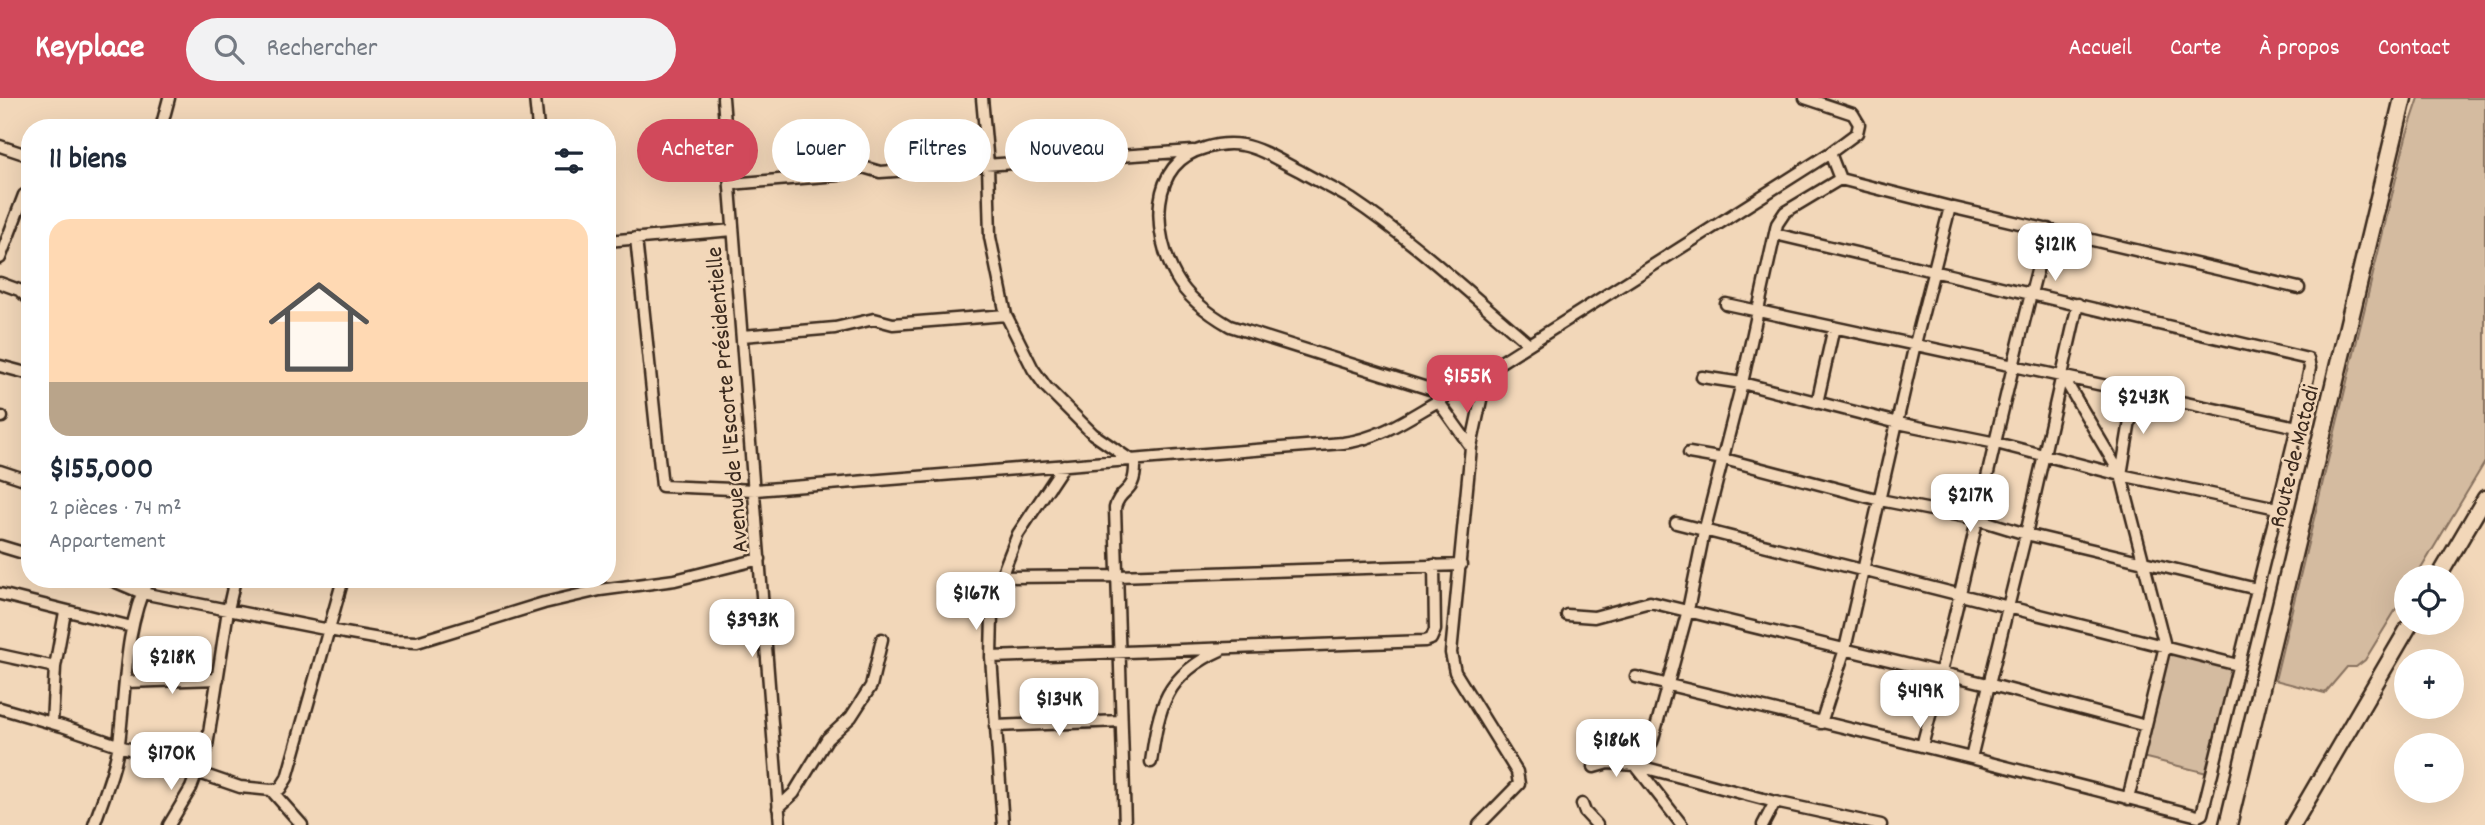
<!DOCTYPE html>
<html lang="fr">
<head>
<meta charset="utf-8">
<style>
  :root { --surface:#fff; --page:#f2f2f3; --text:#1f2937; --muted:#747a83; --line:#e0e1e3; --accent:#d1495b }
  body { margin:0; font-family:Dekko,sans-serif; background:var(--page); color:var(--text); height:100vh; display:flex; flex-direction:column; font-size:26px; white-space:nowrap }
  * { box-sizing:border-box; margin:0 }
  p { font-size:23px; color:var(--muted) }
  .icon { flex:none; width:38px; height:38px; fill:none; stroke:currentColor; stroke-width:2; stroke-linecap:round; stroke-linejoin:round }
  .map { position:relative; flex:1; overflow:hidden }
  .drawer { position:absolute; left:21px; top:21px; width:595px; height:469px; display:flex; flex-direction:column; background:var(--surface); border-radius:28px; box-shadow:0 7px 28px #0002 }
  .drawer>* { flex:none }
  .top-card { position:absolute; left:637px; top:21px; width:665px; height:63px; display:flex; gap:14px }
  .tools { position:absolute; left:2394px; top:467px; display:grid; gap:14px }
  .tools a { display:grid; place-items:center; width:70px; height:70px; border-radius:50%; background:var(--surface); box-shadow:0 7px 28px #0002; font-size:35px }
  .price { position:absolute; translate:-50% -60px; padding:0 16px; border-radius:14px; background:#fff; color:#222; font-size:23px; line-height:46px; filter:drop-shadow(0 2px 4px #0008) }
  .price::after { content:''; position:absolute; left:50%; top:42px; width:21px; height:16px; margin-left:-10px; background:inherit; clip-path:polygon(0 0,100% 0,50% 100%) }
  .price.on { background:var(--accent); color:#fff }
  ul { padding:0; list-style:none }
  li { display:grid; align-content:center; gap:14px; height:371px; padding:0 28px }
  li+li { border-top:2px solid var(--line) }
  li span { display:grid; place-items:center; height:217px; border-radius:21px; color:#555 }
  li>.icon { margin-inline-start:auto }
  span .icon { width:126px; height:126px; fill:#fffc; stroke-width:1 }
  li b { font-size:30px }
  h2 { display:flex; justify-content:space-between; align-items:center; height:84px; padding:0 28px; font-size:30px }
  .tag { padding:0 24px; border-radius:32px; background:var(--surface); box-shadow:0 7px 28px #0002; font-size:24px; line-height:63px }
  .tag.on { background:var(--accent); color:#fff }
  header { display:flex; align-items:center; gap:42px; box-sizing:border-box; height:98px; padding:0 35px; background:var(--accent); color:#fff }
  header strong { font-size:33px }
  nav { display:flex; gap:38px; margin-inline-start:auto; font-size:24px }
  .search { width:490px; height:63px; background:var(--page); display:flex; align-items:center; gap:18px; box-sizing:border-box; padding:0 24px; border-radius:38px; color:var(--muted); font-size:26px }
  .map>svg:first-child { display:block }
</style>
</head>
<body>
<header>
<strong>Keyplace</strong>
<div class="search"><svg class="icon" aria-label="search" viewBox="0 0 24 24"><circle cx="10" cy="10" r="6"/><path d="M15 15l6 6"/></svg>Rechercher</div>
<nav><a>Accueil</a><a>Carte</a><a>À propos</a><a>Contact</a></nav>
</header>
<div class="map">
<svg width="2485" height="727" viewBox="0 0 2485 727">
  <rect width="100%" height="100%" fill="#f2d7b9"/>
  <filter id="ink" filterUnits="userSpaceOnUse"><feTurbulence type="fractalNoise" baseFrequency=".0143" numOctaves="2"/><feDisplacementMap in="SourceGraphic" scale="14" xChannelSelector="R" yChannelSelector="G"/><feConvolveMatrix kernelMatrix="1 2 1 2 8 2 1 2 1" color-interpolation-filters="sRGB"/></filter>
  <g filter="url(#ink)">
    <!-- green -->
    <path fill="#d4bba0" stroke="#88725f" stroke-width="2" d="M2419,0H2485V364L2416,479L2406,480V495L2365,562L2356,569H2347L2325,595L2275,582L2406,39Z
      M2169,554L2234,570L2207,675L2142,659Z"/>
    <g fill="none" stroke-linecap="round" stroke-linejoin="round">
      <!-- street casing -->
      <g stroke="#3b2a1e" stroke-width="15">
        <path id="street" d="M535,0L538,30
          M723,0L780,727
          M982,0L988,66L990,139L1006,217L1033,271L1046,289L1093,336L1135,365C1136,397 1120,389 1115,410L1125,727
          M161,30L169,0
          M0,48L30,58
          M1840,81L1950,109L2299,190
          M730,86L838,77L863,69L880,74L1193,53
          M636,140L662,388L755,392L1343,345C1384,340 1413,316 1449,297L1830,55L1857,35L1859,26L1853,16L1805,0
          M607,143L733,132
          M0,160L24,97
          M0,185L19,192L30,202
          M1726,206L2297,329
          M742,238L835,230L874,221L893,226L1006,217
          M0,268L30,276
          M2062,277L2121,377L2165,548L2128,701
          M1702,279L1742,285L1898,325L1996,345L2121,377L2277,410
          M1449,297L1230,228C1209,216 1188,201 1176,179C1152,136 1148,65 1205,50C1218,46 1229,45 1242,47C1263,51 1281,64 1300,73C1317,83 1335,91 1351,101C1414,143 1471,197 1528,245
          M1438,303L1471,349
          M1817,305L1834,229
          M0,319H2
          M1689,355L1724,361L1880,402L1977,421L2026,436L2257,491
          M0,373L30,383
          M2121,377L2135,293
          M1676,425L2238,567
          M0,448L30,457
          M1001,479L1117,478L1461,467
          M109,481L142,495L345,535L391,543L417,544L544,505L600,492L675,482L760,461
          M0,496L132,529
          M1567,517L1594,519L1650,504L1988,586L2146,628
          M0,557L55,569
          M991,559L1425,543L1431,541L1435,532L1434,467
          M1636,579L1971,660L2198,718L2202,716L2297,329L2310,270L2308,261L1775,136
          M125,584L218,581
          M0,610L62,628L240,689L271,692L280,691L287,680L343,481
          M52,625L55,569L65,514
          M1821,625L1845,551L1915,246L1950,109
          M995,628L1121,623
          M1652,644L1688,512L1704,434L1742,285L1777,126L1785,114L1840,81L1830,55
          M1922,648C1968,477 2001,302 2048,131
          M1971,660L2026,436L2078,206
          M1151,664C1159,608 1165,577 1221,552
          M1636,668L1682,727
          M1594,669L1608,665L1635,667L1775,704L1881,727
          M271,692L302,727
          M1582,706L1585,714L1597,727
          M778,710L794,695L827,641L851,619L871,588L882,541
          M94,727C103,700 115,673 119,645C126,590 124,532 148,481
          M169,727L191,690L207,648L228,512L235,481
          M1003,727L991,559L992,516L1001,479L1018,436L1064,367
          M1479,727L1519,686L1517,674L1455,574L1451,555L1471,349L1487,274
          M1763,727L1775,704"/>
      </g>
      <!-- secondary casing -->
      <g stroke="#3b2a1e" stroke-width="19">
        <path id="secondary" d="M2438,480L2485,400
          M2293,727L2411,525"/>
      </g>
      <!-- primary casing -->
      <g stroke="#3b2a1e" stroke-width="21">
        <path id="primary" d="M2228,727L2403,0"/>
      </g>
      <!-- street -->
      <use href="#street" stroke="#f2d7b9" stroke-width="10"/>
      <!-- secondary -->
      <use href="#secondary" stroke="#f2d7b9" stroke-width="14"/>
      <!-- primary -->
      <use href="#primary" stroke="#f2d7b9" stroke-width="16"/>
    </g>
  </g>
  <g text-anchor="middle" stroke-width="5" stroke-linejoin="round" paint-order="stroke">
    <!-- street labels -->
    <g font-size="24" fill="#3b2a1e" stroke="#f2d7b9">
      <text transform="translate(726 302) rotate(-95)" y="8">Avenue de l'Escorte Présidentielle</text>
      <text transform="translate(2293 358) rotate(-76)" y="8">Route de Matadi</text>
    </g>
  </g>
</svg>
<div class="tools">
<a><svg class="icon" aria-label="locate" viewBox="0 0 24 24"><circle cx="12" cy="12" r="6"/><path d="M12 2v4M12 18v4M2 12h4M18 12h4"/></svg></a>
<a>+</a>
<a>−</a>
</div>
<b class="price" style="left:2055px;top:185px">$121K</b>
<b class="price on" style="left:1467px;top:317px">$155K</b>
<b class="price" style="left:2143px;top:338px">$243K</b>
<b class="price" style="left:1970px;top:436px">$217K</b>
<b class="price" style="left:976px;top:534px">$167K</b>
<b class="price" style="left:752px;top:561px">$393K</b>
<b class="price" style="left:172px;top:598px">$218K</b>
<b class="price" style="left:1920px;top:632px">$419K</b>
<b class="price" style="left:1059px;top:640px">$134K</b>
<b class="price" style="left:1616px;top:681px">$186K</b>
<b class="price" style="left:171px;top:694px">$170K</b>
<div class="top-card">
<a class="tag on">Acheter</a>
<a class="tag">Louer</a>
<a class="tag">Filtres</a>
<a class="tag">Nouveau</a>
</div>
<section class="drawer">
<h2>11 biens<svg class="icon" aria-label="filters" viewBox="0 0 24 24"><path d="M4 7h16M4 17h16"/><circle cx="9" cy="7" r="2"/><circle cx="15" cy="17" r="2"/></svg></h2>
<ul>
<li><span style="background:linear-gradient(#ffd9b3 75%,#b9a48a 0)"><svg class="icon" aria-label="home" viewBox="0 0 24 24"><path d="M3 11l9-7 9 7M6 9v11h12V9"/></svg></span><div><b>$155,000</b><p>2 pièces · 74 m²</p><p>Appartement</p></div></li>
</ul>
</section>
</div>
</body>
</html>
